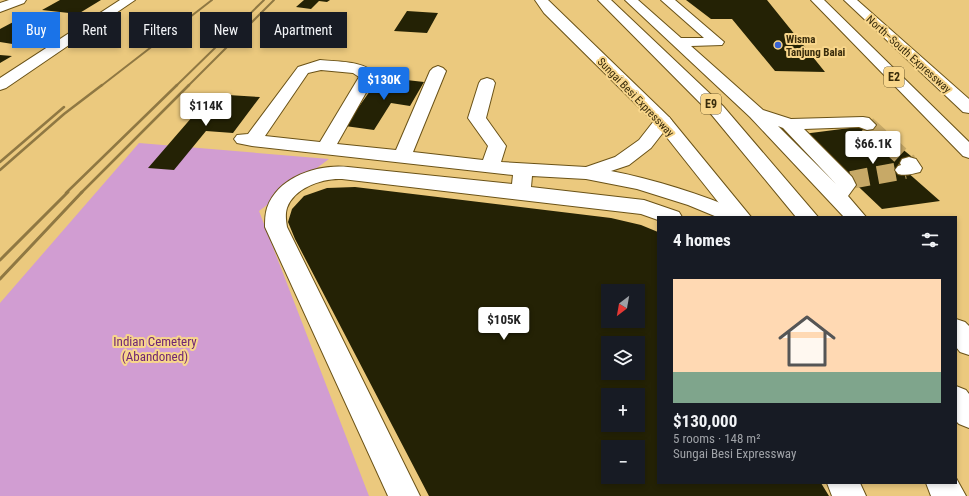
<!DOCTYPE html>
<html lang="en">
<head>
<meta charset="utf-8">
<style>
  :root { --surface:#171b24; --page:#242831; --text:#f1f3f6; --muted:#9ea1a6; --line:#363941; --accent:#1a73e8 }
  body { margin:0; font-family:"Roboto Condensed",sans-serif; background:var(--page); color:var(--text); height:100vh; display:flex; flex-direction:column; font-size:15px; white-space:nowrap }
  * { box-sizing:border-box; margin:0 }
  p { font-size:13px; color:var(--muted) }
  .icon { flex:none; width:22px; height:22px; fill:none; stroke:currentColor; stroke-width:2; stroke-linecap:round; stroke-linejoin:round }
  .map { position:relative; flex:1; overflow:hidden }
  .details { position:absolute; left:657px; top:216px; width:300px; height:268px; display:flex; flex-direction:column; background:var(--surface); border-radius:0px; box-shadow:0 2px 6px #0003 }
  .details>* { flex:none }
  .banner { position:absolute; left:12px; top:12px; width:380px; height:36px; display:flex; gap:8px }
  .needle { width:26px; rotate:211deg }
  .controls { position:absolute; left:601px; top:284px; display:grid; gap:8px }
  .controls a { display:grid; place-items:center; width:44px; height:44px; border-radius:0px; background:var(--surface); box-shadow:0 2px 6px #0003; font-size:20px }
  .price { position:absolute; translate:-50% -34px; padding:0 9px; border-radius:4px; background:#fff; color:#222; font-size:13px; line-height:26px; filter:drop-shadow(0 1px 2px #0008) }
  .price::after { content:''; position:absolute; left:50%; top:24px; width:12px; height:9px; margin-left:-6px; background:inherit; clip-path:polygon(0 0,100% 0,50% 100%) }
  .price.active { background:var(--accent); color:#fff }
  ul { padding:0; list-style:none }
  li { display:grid; align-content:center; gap:8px; height:212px; padding:0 16px }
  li+li { border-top:1px solid var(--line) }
  li span { display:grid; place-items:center; height:124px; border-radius:0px; color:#555 }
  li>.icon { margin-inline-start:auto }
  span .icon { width:72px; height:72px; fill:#fffc; stroke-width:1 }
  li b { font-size:17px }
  h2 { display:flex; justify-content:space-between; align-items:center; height:48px; padding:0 16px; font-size:17px }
  .chip { padding:0 14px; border-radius:0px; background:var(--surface); box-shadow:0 2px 6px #0003; font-size:14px; line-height:36px }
  .chip.active { background:var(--accent); color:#fff }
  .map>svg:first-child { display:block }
</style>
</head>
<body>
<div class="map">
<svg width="969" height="496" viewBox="0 0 969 496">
  <rect width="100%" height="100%" fill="#ebc97e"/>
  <!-- green -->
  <path fill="#d19dd2" d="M139,143L329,159L259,211L369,496H0V303Z"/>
  <!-- building -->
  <path fill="#242205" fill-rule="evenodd" d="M60,0H101L78,14L42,10Z
    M304,0H330L327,2L319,1L311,9L296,7Z
    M686,0H767L825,72L775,71L732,19H711Z
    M407,11L438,13L427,33L394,31Z
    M17,20L60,25L25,46L0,42V29Z
    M0,55L12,56L0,63Z
    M380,77L424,82L410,106L391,103L374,130L345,126Z
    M212,94L260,97L233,133L206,131L174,170L148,168Z
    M873,125L917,161L898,164L940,201L882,209L803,134Z
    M355,187L611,218L641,225L658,232V483H821L829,496H429L295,239L288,222L292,209L304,196L327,188ZM608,291H638V321H608ZM608,343H638V373H608ZM608,395H638V425H608ZM608,447H638V477H608Z"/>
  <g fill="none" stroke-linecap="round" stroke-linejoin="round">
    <!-- minor-tunnel -->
    <path stroke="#c7a967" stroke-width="18" stroke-dasharray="18 9" stroke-linecap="butt" d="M867,125L909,163
      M851,180L905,170"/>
    <!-- minor casing -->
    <g stroke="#6a5217" stroke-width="2">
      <path id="minor" d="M9,0H26L24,3L0,12V3Z
        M120,0H135L6,88L0,90V78Z
        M625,0H638L681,38H704L661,0H675L724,42L722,45L691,46L763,110L791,119L863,117L869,118L876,125L873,129L867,130L859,127L804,129L852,177L856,185L848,196L866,217H844L750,117ZM778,126L783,128L836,184Z
        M320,60C336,62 365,60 376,75L337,144L396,150L430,71L433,68L438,66L443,68L446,71L413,152L483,160L488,146L468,118L479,83L481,80L487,78L493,80L495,83L486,118L506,146L501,162L586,167L615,157L639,140L657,117L663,116L669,117L672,121L651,148L629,165L611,171C657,180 700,194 743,212L746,217H717L688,205L637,189L586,179L532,176L531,187L644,200L679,212L682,217H658V220L641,214L342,179C322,178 294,188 287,208C285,214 286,221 287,227L420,496H388L265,227C265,221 265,214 267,208C278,177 317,164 348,167L512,184L513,175L252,146L237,143L234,139L237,135L248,134L298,67ZM321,70L353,73L359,77L320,142L265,136L308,73Z
        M909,157L916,159L922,168L920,172C912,174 906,176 898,174L895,170L898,166L901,165L900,163L902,159Z
        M956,319L965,322L969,326V355L960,352L956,347Z
        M827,483H860L866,496H832Z"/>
    </g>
    <!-- highway casing -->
    <g stroke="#6a5217" stroke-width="2">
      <path id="highway" d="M535,0H548L669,117L751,217H730L657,125L544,13Z
        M598,0H611L723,106L818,217H796L711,114Z
        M811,0H824L969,142V158L963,156Z
        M844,0H857L969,99V113L963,112Z
        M956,386L966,390L969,394V428L959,424L956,421Z
        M956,478L966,496H931L926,483H956Z"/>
    </g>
    <!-- minor -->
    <use href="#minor" fill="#fff" fill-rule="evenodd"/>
    <!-- highway -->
    <use href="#highway" fill="#fff" fill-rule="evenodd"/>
    <!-- rail-far2 -->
    <path stroke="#8f7843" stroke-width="2" d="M101,86L212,0
      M176,86L264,0
      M188,86L274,0"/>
    <!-- rail-far1 -->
    <path stroke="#8f7843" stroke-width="2.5" d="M0,162L64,107
      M0,170L64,114L102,85
      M66,193L177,85
      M81,193L189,85"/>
    <!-- rail -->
    <path stroke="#8f7843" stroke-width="3" d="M0,260L68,192
      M0,279L82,192"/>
  </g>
  <!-- markers -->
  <circle fill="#3963d3" stroke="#f8d68b" stroke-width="1.5" cx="778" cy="45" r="4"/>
  <g text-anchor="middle" stroke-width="4" stroke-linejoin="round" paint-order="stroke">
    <!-- far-poi labels -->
    <g font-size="11" font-weight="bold" fill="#382b0b" stroke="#f8d68b" text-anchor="start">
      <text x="786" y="43">Wisma<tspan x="786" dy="13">Tanjung Balai</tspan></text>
    </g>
    <!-- far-street labels -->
    <g font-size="11" fill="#382b0b" stroke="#f8d68b">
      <text transform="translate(909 54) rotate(42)" y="4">North–South Expressway</text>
      <text transform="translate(636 97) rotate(46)" y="4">Sungai Besi Expressway</text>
    </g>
    <!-- shield labels -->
    <g fill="#f8d68b" stroke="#725e31" stroke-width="1">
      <rect x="884" y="67" width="20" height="20" rx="3"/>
      <rect x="701" y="94" width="20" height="20" rx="3"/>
    </g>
    <g font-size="12" font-weight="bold" fill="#382b0b">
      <text x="894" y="81">E2</text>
      <text x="711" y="108">E9</text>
    </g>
    <!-- park labels -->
    <g font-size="13" fill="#6f2674" stroke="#f8d68b">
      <text x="155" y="346">Indian Cemetery<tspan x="155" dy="15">(Abandoned)</tspan></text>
    </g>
  </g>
</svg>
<div class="controls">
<a><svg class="needle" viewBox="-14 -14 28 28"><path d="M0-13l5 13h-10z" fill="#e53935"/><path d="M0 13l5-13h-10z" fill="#9ea1a6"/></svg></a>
<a><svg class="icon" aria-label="layers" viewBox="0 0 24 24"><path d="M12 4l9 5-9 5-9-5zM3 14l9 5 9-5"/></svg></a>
<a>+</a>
<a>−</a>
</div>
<b class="price active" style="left:384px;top:101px">$130K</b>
<b class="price" style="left:206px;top:127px">$114K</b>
<b class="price" style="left:873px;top:165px">$66.1K</b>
<b class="price" style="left:504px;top:341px">$105K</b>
<div class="banner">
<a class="chip active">Buy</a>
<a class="chip">Rent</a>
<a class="chip">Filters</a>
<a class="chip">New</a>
<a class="chip">Apartment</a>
</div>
<section class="details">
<h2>4 homes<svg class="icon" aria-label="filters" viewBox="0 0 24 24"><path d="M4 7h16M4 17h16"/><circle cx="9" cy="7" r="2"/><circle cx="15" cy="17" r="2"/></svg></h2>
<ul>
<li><span style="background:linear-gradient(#ffd9b3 75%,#7fa58c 0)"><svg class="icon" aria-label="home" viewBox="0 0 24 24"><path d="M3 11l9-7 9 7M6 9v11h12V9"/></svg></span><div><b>$130,000</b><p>5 rooms · 148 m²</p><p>Sungai Besi Expressway</p></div></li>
</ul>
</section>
</div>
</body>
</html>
